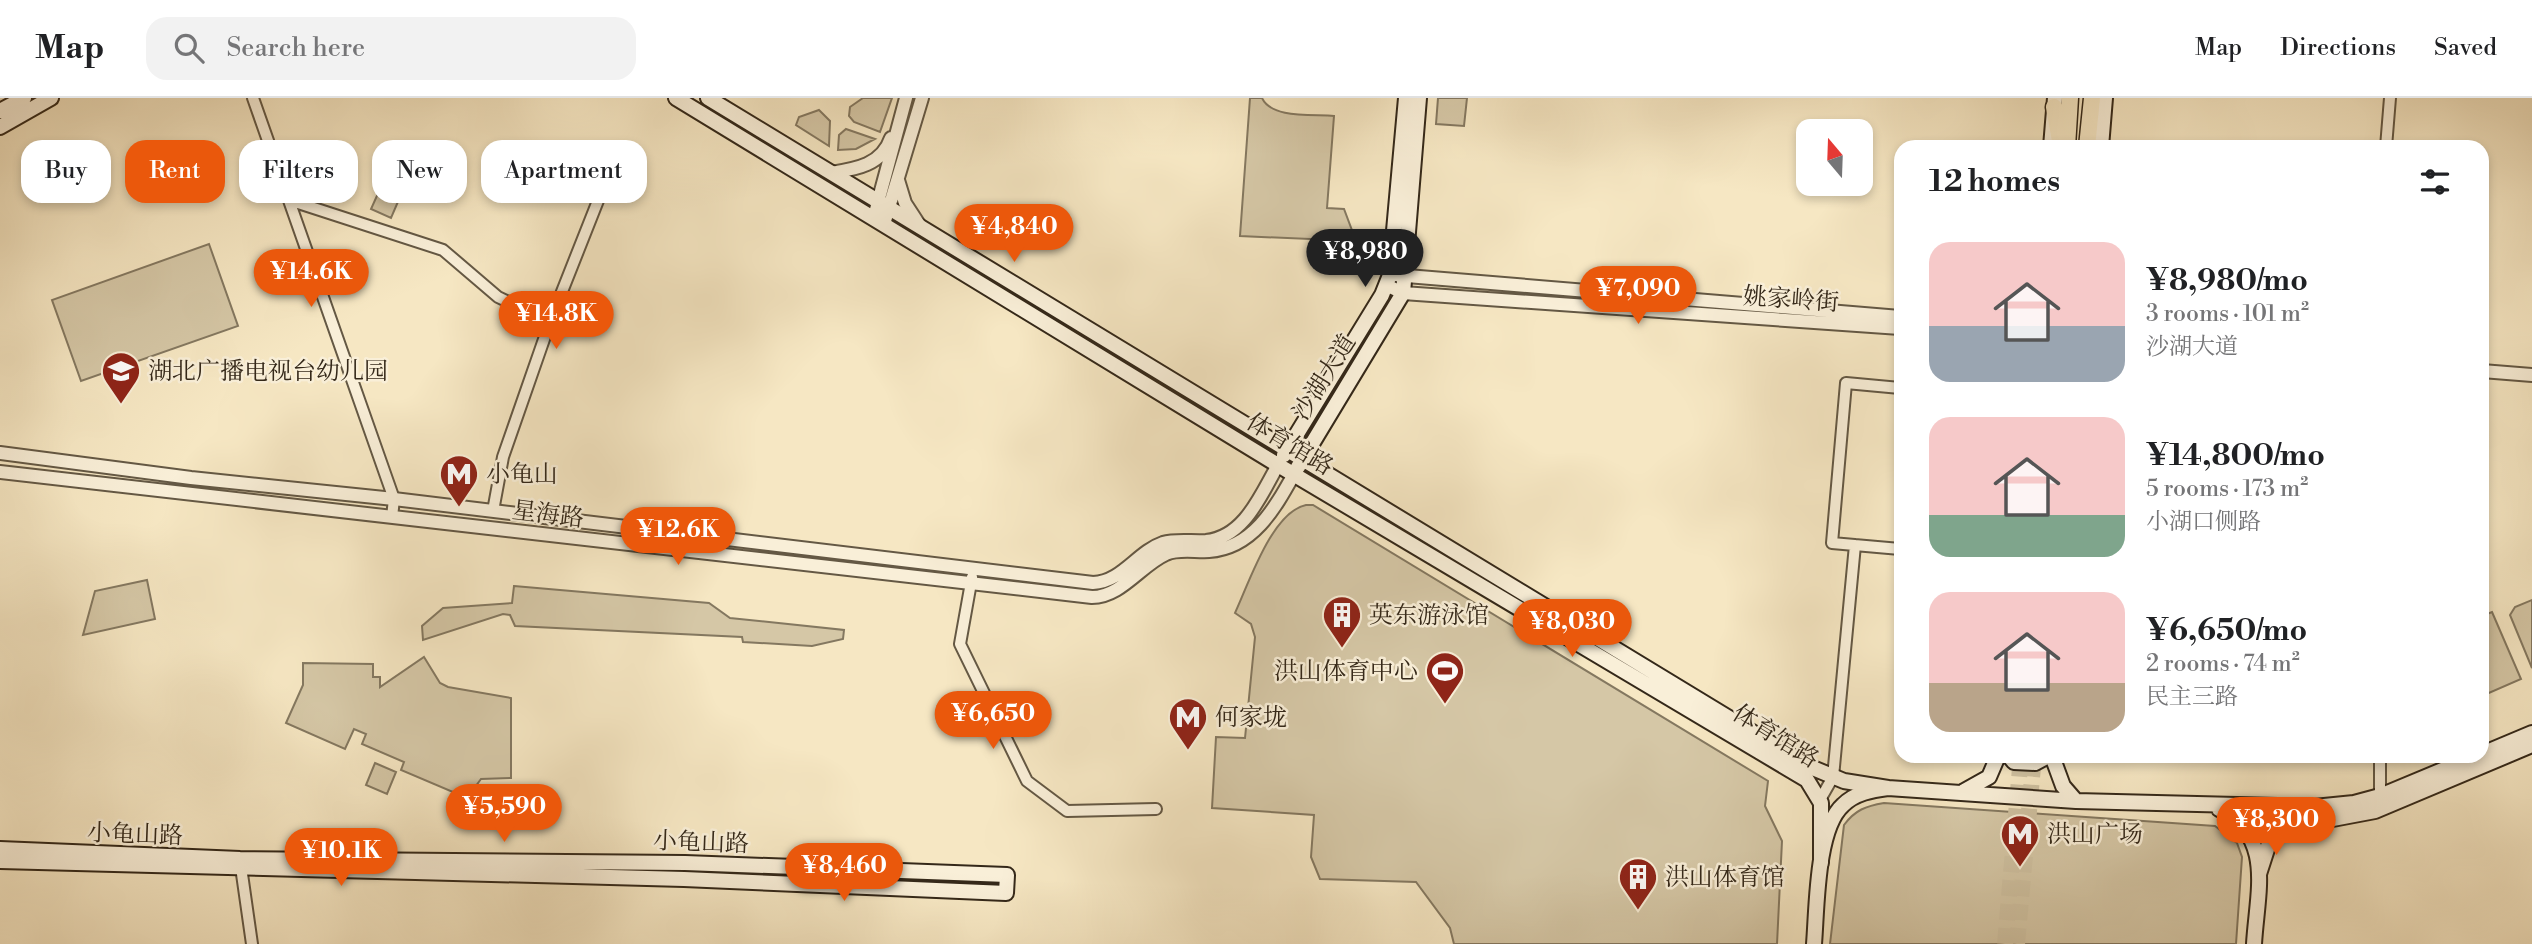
<!DOCTYPE html>
<html lang="en">
<head>
<meta charset="utf-8">
<style>
  :root { --surface:#fff; --page:#f2f2f2; --text:#202124; --muted:#757577; --line:#e0e0e0; --accent:#ea580c }
  body { margin:0; font-family:"Libre Bodoni","Noto Serif SC",serif; background:var(--page); color:var(--text); height:100vh; display:flex; flex-direction:column; font-size:26px; white-space:nowrap }
  * { box-sizing:border-box; margin:0 }
  p { font-size:23px; color:var(--muted) }
  .icon { flex:none; width:38px; height:38px; fill:none; stroke:currentColor; stroke-width:2; stroke-linecap:round; stroke-linejoin:round }
  .map { position:relative; flex:1; overflow:hidden }
  .panel { position:absolute; left:1894px; top:42px; width:595px; height:623px; display:flex; flex-direction:column; background:var(--surface); border-radius:21px; box-shadow:0 4px 10px #0003 }
  .panel>* { flex:none }
  .guide { position:absolute; left:21px; top:42px; width:665px; height:63px; display:flex; gap:14px }
  .needle { width:46px; rotate:341deg }
  .fabs { position:absolute; left:1796px; top:21px; display:grid; gap:14px }
  .fabs a { display:grid; place-items:center; width:77px; height:77px; border-radius:14px; background:var(--surface); box-shadow:0 4px 10px #0003; font-size:35px }
  .price { position:absolute; translate:-50% -60px; padding:0 16px; border-radius:24px; background:var(--accent); color:#fff; font-size:23px; line-height:46px; filter:drop-shadow(0 2px 4px #0008) }
  .price::after { content:''; position:absolute; left:50%; top:42px; width:21px; height:16px; margin-left:-10px; background:inherit; clip-path:polygon(0 0,100% 0,50% 100%) }
  .price.current { background:#222; color:#fff }
  ul { padding:0; list-style:none }
  li { display:flex; align-items:center; gap:21px; height:175px; padding:0 35px }
  li span { display:grid; place-items:center; flex:none; width:196px; height:140px; border-radius:21px; color:#555 }
  li>.icon { margin-inline-start:auto }
  span .icon { width:84px; height:84px; fill:#fffc; stroke-width:1 }
  li b { font-size:30px }
  h2 { display:flex; justify-content:space-between; align-items:center; height:84px; padding:0 35px; font-size:30px }
  .pill { padding:0 24px; border-radius:21px; background:var(--surface); box-shadow:0 4px 10px #0003; font-size:24px; line-height:63px }
  .pill.current { background:var(--accent); color:#fff }
  header { display:flex; align-items:center; gap:42px; box-sizing:border-box; height:98px; padding:0 35px; background:var(--surface); border-bottom:2px solid var(--line) }
  header strong { font-size:33px }
  nav { display:flex; gap:38px; margin-inline-start:auto; font-size:24px }
  .search { width:490px; height:63px; background:var(--page); display:flex; align-items:center; gap:18px; box-sizing:border-box; padding:0 24px; border-radius:21px; color:var(--muted); font-size:26px }
  .map>svg:first-child { display:block }
</style>
</head>
<body>
<header>
<strong>Map</strong>
<div class="search"><svg class="icon" aria-label="search" viewBox="0 0 24 24"><circle cx="10" cy="10" r="6"/><path d="M15 15l6 6"/></svg>Search here</div>
<nav><a>Map</a><a>Directions</a><a>Saved</a></nav>
</header>
<div class="map">
<svg width="2532" height="846" viewBox="0 0 2532 846">
  <rect width="100%" height="100%" fill="#f6e7c3"/>
  <filter id="stains"><feTurbulence type="fractalNoise" baseFrequency=".00286" numOctaves="4"/><feColorMatrix values="0 0 0 0 .2 0 0 0 0 .09 0 0 0 0 .02 0 0 0 .5 -.17"/></filter>
  <radialGradient id="worn" r=".72"><stop offset=".6" stop-color="#630" stop-opacity="0"/><stop offset="1" stop-color="#630" stop-opacity=".3"/></radialGradient>
  <!-- green -->
  <path fill="#d5c7a6" stroke="#847860" stroke-width="2" d="M863,0H892L880,34L854,24L849,18L850,9Z
    M1250,0H1262C1272,21 1313,16 1334,18L1327,110L1344,111L1356,143L1240,138Z
    M1438,0H1467L1464,28L1436,26Z
    M819,12L830,23L829,48L796,27L799,19Z
    M846,31L875,41L856,51L838,52L839,37Z
    M380,91L400,99L391,120L371,111Z
    M209,146L238,228L81,283L52,202Z
    M1306,407H1313L1768,683L1765,708L1782,743L1777,846H1454L1450,830L1416,784L1320,781L1311,759L1314,717L1212,710L1216,639L1245,640L1255,539L1251,526L1235,515C1249,485 1272,414 1306,407Z
    M147,482L155,521L83,537L95,493Z
    M514,488L709,505L730,520L844,532L843,541L812,548L743,544L742,539L515,528L510,517L503,516L423,542L422,528L443,510L512,505Z
    M2532,502V570L2510,517L2515,509Z
    M2492,514L2521,581L2482,598V518Z
    M424,559L440,585L448,589L511,600V680L481,681L467,700L401,672L404,664L362,646L366,636L354,631L345,651L286,625L303,587V565L373,566V579H380V589Z
    M375,665L396,674L387,696L366,687Z
    M1884,705L2215,728L2237,745L2242,759L2236,846H1830L1844,727C1855,712 1866,708 1884,705Z"/>
  <g fill="none" stroke-linecap="round" stroke-linejoin="round">
    <!-- primary-tunnel -->
    <path stroke="#cfc1a1" stroke-width="16" stroke-dasharray="16 8" stroke-linecap="butt" d="M2005,846L2021,658
      M2017,846L2034,658"/>
    <!-- minor casing -->
    <g stroke="#645844" stroke-width="14">
      <path id="minor" d="M253,0L394,401L392,419
        M2386,49L2390,0
        M289,102L443,152L498,199L550,224
        M1900,290L1846,285L1832,445L1900,451
        M493,413L503,359L550,224L603,90
        M972,479L960,546L1027,683L1067,713L1156,711
        M2380,658V698
        M1821,700L1833,679L1855,447
        M240,762L252,846"/>
    </g>
    <!-- tertiary casing -->
    <g stroke="#645844" stroke-width="16">
      <path id="tertiary" d="M831,75C856,71 882,67 891,40
        M898,82L905,105L920,128
        M874,119L906,0
        M884,126L922,0
        M1395,177L1900,219
        M1386,187L1403,195L1900,230
        M2482,273L2532,277
        M0,355L191,380L394,401L1093,485C1122,484 1137,454 1163,445C1176,441 1193,444 1206,443C1245,439 1261,396 1278,367
        M0,374L1092,499C1121,499 1141,467 1166,456C1178,450 1196,454 1209,453C1253,450 1275,410 1294,376"/>
    </g>
    <!-- secondary casing -->
    <g stroke="#342819" stroke-width="18">
      <path id="secondary" d="M676,0L1278,367L1807,682L1821,705V765
        M708,0L1808,668L1844,683L1888,690
        M0,13L24,0
        M0,29L51,0
        M2051,49L2055,0
        M2101,49L2105,0
        M1284,357L1382,197L1390,177L1406,0
        M1298,369L1403,195L1419,0
        M2482,656L2532,635
        M2009,658L2014,664L2035,665L2048,658
        M2052,658L2063,688L2076,703
        M1964,693L1989,679L1998,658
        M2219,711C2275,739 2257,794 2254,846
        M0,751L240,761L685,765L1007,777L1006,795L684,781L0,763
        M2259,776L2269,745L2285,730L2375,713L2532,647
        M1814,846C1817,811 1816,731 1843,707C1855,695 1872,692 1888,690L2076,703L2314,709L2354,705L2380,698L2476,658"/>
    </g>
    <!-- primary casing -->
    <g stroke="#342819" stroke-width="19">
      <path id="primary" d="M2054,9L2061,48
        M2067,49L2070,0
        M2087,49L2092,0"/>
    </g>
    <!-- minor -->
    <use href="#minor" stroke="#f9efd8" stroke-width="10"/>
    <!-- tertiary -->
    <use href="#tertiary" stroke="#f9efd8" stroke-width="12"/>
    <!-- secondary -->
    <use href="#secondary" stroke="#f9efd8" stroke-width="14"/>
    <!-- primary -->
    <use href="#primary" stroke="#f6e7c3" stroke-width="16"/>
  </g>
  <!-- icons -->
  <defs>
    <g id="school-pin" transform="scale(2.0125)"><path d="M0 17L-7.5 6A9.5 9.5 0 1 1 7.5 6Z" fill="#8f2418" stroke="#f9efd8"/><path d="M0-5L7-2L0 1L-7-2ZM-4 1L0 2.5L4 1V4Q0 6-4 4Z" fill="#fff"/></g>
    <g id="metro-pin" transform="scale(2.0125)"><path d="M0 17L-7.5 6A9.5 9.5 0 1 1 7.5 6Z" fill="#8f2418" stroke="#f9efd8"/><path d="M-5.5 5V-5H-3L0 0L3-5H5.5V5H3V-.5L0 4L-3-.5V5Z" fill="#fff"/></g>
    <g id="building-pin" transform="scale(2.0125)"><path d="M0 17L-7.5 6A9.5 9.5 0 1 1 7.5 6Z" fill="#8f2418" stroke="#f9efd8"/><path d="M-4-6H4V6H1V3H-1V6H-4ZM-2.5-4.3h1.7v1.8h-1.7ZM.8-4.3h1.7v1.8H.8ZM-2.5-1h1.7V.8h-1.7ZM.8-1h1.7V.8H.8Z" fill="#fff"/></g>
    <g id="stadium-pin" transform="scale(2.0125)"><path d="M0 17L-7.5 6A9.5 9.5 0 1 1 7.5 6Z" fill="#8f2418" stroke="#f9efd8"/><path d="M0-5a6.5 5 0 1 0 0 10a6.5 5 0 1 0 0-10ZM-3.5-1.8h7v3.6h-7Z" fill="#fff"/></g>
  </defs>
  <g fill-rule="evenodd">
    <use href="#school-pin" x="121" y="273"/>
    <use href="#metro-pin" x="459" y="376"/>
    <use href="#building-pin" x="1342" y="517"/>
    <use href="#stadium-pin" x="1445" y="573"/>
    <use href="#metro-pin" x="1188" y="619"/>
    <use href="#metro-pin" x="2020" y="736"/>
    <use href="#building-pin" x="1638" y="779"/>
  </g>
  <g text-anchor="middle" stroke-width="5" stroke-linejoin="round" paint-order="stroke">
    <!-- street labels -->
    <g font-size="24" fill="#342819" stroke="#f9efd8">
      <text transform="translate(1791 201) rotate(4)" y="8">姚家岭街</text>
      <text transform="translate(1324 279) rotate(-58)" y="8">沙湖大道</text>
      <text transform="translate(1290 346) rotate(31)" y="8">体育馆路</text>
      <text transform="translate(548 416) rotate(7)" y="8">星海路</text>
      <text transform="translate(1776 638) rotate(32)" y="8">体育馆路</text>
      <text transform="translate(135 736) rotate(2)" y="8">小龟山路</text>
      <text transform="translate(701 744) rotate(2)" y="8">小龟山路</text>
    </g>
    <!-- poi labels -->
    <g font-size="24" fill="#342819" stroke="#f9efd8" text-anchor="start">
      <text x="148" y="281">湖北广播电视台幼儿园</text>
      <text x="486" y="384">小龟山</text>
      <text x="1369" y="525">英东游泳馆</text>
      <text x="1418" y="581" text-anchor="end">洪山体育中心</text>
      <text x="1215" y="627">何家垅</text>
      <text x="2047" y="744">洪山广场</text>
      <text x="1665" y="787">洪山体育馆</text>
    </g>
  </g>
  <rect width="100%" height="100%" filter="url(#stains)"/>
  <rect width="100%" height="100%" fill="url(#worn)"/>
</svg>
<div class="fabs">
<a><svg class="needle" viewBox="-14 -14 28 28"><path d="M0-13l5 13h-10z" fill="#e53935"/><path d="M0 13l5-13h-10z" fill="#757577"/></svg></a>
</div>
<b class="price" style="left:1014px;top:166px">¥4,840</b>
<b class="price current" style="left:1365px;top:191px">¥8,980</b>
<b class="price" style="left:311px;top:211px">¥14.6K</b>
<b class="price" style="left:1638px;top:228px">¥7,090</b>
<b class="price" style="left:556px;top:253px">¥14.8K</b>
<b class="price" style="left:678px;top:469px">¥12.6K</b>
<b class="price" style="left:1572px;top:561px">¥8,030</b>
<b class="price" style="left:993px;top:653px">¥6,650</b>
<b class="price" style="left:504px;top:746px">¥5,590</b>
<b class="price" style="left:2276px;top:759px">¥8,300</b>
<b class="price" style="left:341px;top:790px">¥10.1K</b>
<b class="price" style="left:844px;top:805px">¥8,460</b>
<div class="guide">
<a class="pill">Buy</a>
<a class="pill current">Rent</a>
<a class="pill">Filters</a>
<a class="pill">New</a>
<a class="pill">Apartment</a>
</div>
<section class="panel">
<h2>12 homes<svg class="icon" aria-label="filters" viewBox="0 0 24 24"><path d="M4 7h16M4 17h16"/><circle cx="9" cy="7" r="2"/><circle cx="15" cy="17" r="2"/></svg></h2>
<ul>
<li><span style="background:linear-gradient(#f6c9c9 60%,#9aa5b1 0)"><svg class="icon" aria-label="home" viewBox="0 0 24 24"><path d="M3 11l9-7 9 7M6 9v11h12V9"/></svg></span><div><b>¥8,980/mo</b><p>3 rooms · 101 m²</p><p>沙湖大道</p></div></li>
<li><span style="background:linear-gradient(#f6c9c9 70%,#7fa58c 0)"><svg class="icon" aria-label="home" viewBox="0 0 24 24"><path d="M3 11l9-7 9 7M6 9v11h12V9"/></svg></span><div><b>¥14,800/mo</b><p>5 rooms · 173 m²</p><p>小湖口侧路</p></div></li>
<li><span style="background:linear-gradient(#f6c9c9 65%,#b9a48a 0)"><svg class="icon" aria-label="home" viewBox="0 0 24 24"><path d="M3 11l9-7 9 7M6 9v11h12V9"/></svg></span><div><b>¥6,650/mo</b><p>2 rooms · 74 m²</p><p>民主三路</p></div></li>
</ul>
</section>
</div>
</body>
</html>
